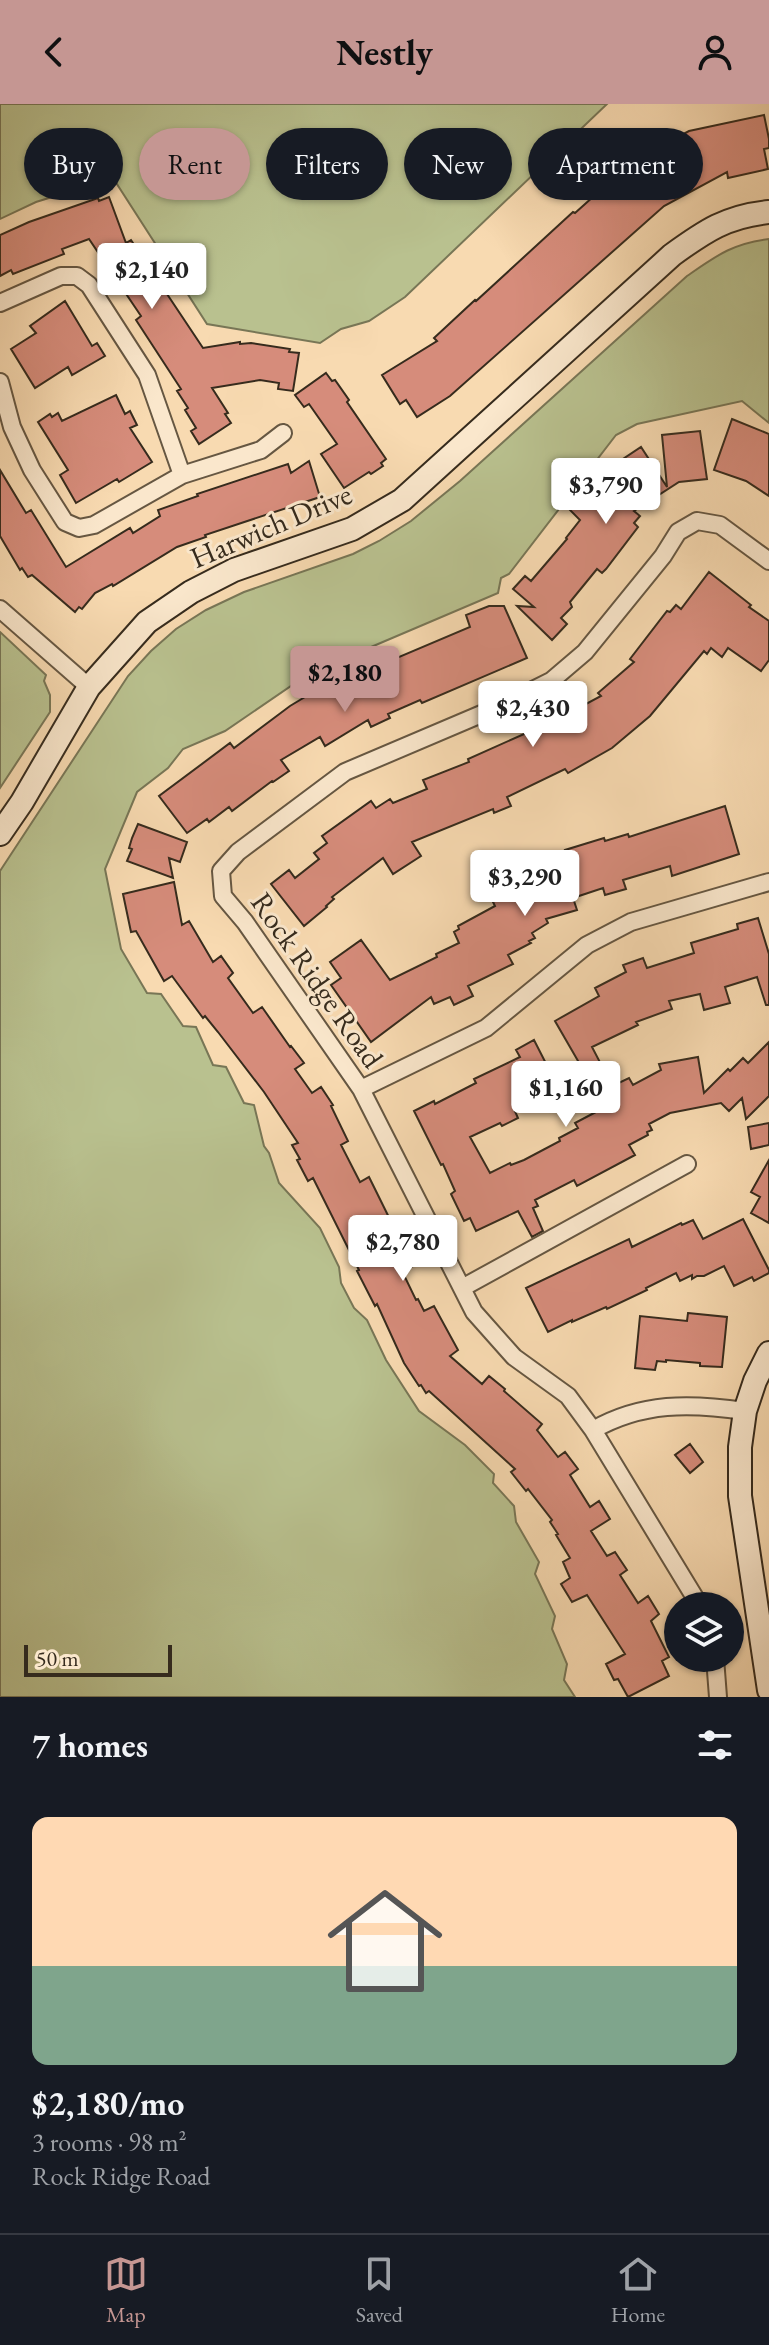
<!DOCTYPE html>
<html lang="en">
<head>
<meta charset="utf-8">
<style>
  :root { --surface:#171b24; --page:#20242c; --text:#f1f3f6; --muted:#9ea1a6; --line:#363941; --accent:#c59692 }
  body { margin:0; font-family:"EB Garamond",serif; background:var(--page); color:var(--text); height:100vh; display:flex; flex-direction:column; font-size:30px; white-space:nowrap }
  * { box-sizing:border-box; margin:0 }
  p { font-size:26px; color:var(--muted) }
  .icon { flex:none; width:44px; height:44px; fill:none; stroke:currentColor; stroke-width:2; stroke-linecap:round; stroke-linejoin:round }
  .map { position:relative; height:1593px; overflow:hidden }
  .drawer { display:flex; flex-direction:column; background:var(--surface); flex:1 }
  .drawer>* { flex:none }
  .top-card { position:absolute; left:24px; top:24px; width:722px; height:72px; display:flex; gap:16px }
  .fabs { position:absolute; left:664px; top:1488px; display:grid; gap:16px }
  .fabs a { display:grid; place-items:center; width:80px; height:80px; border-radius:50%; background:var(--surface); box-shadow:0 2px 6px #0004; font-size:40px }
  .scale { position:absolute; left:24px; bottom:20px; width:148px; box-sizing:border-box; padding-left:8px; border:4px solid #362b1d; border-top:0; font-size:22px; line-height:28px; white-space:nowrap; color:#362b1d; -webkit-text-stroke:6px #fae7cc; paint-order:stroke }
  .price { position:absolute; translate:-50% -68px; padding:0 18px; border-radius:8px; background:#fff; color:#222; font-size:26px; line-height:52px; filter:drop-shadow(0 2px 4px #0008) }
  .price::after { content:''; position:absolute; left:50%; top:48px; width:24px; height:18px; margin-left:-12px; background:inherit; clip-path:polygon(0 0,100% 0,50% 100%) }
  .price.on { background:var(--accent); color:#111 }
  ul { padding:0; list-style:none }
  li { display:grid; align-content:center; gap:16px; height:424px; padding:0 32px }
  li span { display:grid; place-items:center; height:248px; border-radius:16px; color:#555 }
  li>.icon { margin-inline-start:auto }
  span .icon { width:144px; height:144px; fill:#fffc; stroke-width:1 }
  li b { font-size:34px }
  h2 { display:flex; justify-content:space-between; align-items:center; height:96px; padding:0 32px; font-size:34px }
  .chip { padding:0 28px; border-radius:36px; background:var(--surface); box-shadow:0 2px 6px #0004; font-size:28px; line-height:72px }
  .chip.on { background:var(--accent); color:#111 }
  header { display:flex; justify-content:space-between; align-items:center; height:104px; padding:0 32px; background:var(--accent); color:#111; font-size:36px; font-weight:700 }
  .tabs { display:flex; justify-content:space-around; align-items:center; height:112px; border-top:2px solid var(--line); background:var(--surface); font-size:22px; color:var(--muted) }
  .tabs a { display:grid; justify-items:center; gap:4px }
  .tabs .on { color:var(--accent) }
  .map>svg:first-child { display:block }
</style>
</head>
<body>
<header><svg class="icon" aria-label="back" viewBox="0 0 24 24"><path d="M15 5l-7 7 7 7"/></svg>Nestly<svg class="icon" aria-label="person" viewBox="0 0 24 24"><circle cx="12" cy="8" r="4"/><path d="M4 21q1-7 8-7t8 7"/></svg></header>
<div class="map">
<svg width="769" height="1593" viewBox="0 0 769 1593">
  <rect width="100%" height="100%" fill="#f8dab1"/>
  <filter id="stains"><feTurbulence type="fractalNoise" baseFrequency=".0025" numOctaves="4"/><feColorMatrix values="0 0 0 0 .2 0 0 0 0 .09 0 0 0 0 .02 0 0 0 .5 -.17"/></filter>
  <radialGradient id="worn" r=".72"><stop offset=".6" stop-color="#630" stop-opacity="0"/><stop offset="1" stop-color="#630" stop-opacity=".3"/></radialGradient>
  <!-- green -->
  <path fill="#b9c18f" stroke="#787656" stroke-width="2" d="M0,0H607L405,193L369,217L341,225L320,239L207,220L113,74L36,98L0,115Z
    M769,135V319L742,297L637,320L616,331L509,470L501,474L498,489L310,569L225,627L183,645L168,664L137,688L105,765L121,845L147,889L161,890L183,922L196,923L213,961L226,963L244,999L254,1001L264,1042L269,1049L279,1079L320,1124L339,1163L341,1179L354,1204L367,1216L386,1256L419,1307L465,1341L494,1370L493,1379L514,1402L516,1418L539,1458L535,1470L555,1512L552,1525L567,1560L564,1576L575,1593H0V767L128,572L151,547L176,525L206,506L244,488L353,450L379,437L411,417L460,377L687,172C716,152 733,139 769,135Z
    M0,528L46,571L44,577L50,591V608L0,684Z"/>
  <!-- building -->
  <path fill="#d68c7b" stroke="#362b1d" stroke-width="2" d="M764,11L769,35V44L764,45L768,65L728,74L727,68L664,102L450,292L417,313L406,296L400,300L382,271L437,237L434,234L475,196L476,197L573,108L575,109L633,57L689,27Z
    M109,93L126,139L131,136L203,244L240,238V240L251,239L290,245L289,248L299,249L293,287L278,285L279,279L260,276L212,284L228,309L225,310L231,319L199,340L191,327L196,324L185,306L188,304L177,287L181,285L136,216L141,212L89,135L62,145L64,150L13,170L11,166L0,172V131L29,118L98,94L99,97Z
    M65,197L92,242L97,239L105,252L72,271L68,263L35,284L11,245L36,229L30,222Z
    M326,269L332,277L335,276L349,296L347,298L386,355L381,359L383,362L371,370L369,368L344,384L321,350L337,340L309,300L304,303L295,291Z
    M116,291L125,310L130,307L137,321L130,324L152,358L119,378L117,375L76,399L60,371L68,366L38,318L50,310L52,313L58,309L62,317Z
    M732,315L769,330V392L746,377L714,366Z
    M700,327L707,375L679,378L634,407L640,412L634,419L638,423L606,465L602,469L597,465L570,498L572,503L561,514L567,520L552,536L517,502L534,503L513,485L525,472L531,477L567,435L566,434L580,416L570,406L596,373L641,343L667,383L662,331Z
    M309,357L320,393L205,431L206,433L177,443L113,482L112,480L95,489L82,505L79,503L75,508L32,471L28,473L22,464L20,466L0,432V366L26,409L31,406L66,463L130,424L133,429L160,412L158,406L198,392L197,390L288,360L291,369Z
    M709,468L751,501L749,503L769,517V556L761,567L728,544L722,553L711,544L707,550L704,547L650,612L612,644L568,669L565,665L507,693L511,702L494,709L493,705L412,738L421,752L393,770L383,754L332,793L334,795L326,802L327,803L304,822L271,780L289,766L295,774L319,755L314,749L327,739L322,732L371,697L376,704L390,695L393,699L427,685L423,676L469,658L468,655L533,626L534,628L601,592L598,589L634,558L630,555L667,507L670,508L676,501L681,505Z
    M489,502H504L527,554L422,599L420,596L388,610L390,614L371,623L368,616L325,642L320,633L281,656L289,667L273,678L272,677L232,707L229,703L209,718L207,715L187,729L159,692L230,639L234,644L290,602L315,587L319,590L379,564L387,558L470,523L466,511Z
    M725,702L739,750L672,772L670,762L623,776L626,785L605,791L603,784L573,794L577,806L546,815L548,819L532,829L535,834L529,837L531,839L508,851L513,860L468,882L473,892L454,901L450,893L434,900L431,893L371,938L331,881L341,874L330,858L361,836L390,876L437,853L436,850L459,839L454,828L459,825L458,822L495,802L493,798L506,791L508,794L546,775L542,763L568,754L565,746L604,734L605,737L628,730L629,733Z
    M138,720L187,738L180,758L169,754L173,774L127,757L132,745L129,744L132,734Z
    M174,778L182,821L189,817L213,858L221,852L233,869L228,874L253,909L262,903L290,943L291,942L304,959L295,965L312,989L321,983L333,1001L331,1002L348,1037L341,1041L360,1078L369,1073L413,1162L402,1167L416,1196L418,1195L424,1207L434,1202L458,1246L450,1252L482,1280L489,1272L505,1285L504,1287L542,1320L537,1326L558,1353L565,1348L578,1365L570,1371L590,1403L599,1397L610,1415L591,1427L607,1452L615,1448L627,1466L620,1471L638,1499L648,1492L659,1510L651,1517L669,1553L662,1557L669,1572L628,1593L618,1575L614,1576L606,1560L625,1550L587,1491L572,1498L561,1480L570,1474L563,1458L570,1454L556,1431L558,1430L550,1418L552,1416L528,1385L526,1387L511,1368L515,1365L429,1287L426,1289L421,1281L419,1282L404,1259L377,1200L375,1202L357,1167L359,1166L313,1074L308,1077L297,1056L300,1055L292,1041L298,1039L264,988L218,928L205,912L203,914L172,872L164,877L136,827L131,828L123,790Z
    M758,814L769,850V901H766L757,873L725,883L730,899L704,906L700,890L669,897L672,905L636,918L638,921L592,943L605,968L589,976L555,917L599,892L595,884L626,868L623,861L643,854L647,864L694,849L691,839L738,825L737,820Z
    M534,936L558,983L514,1005L518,1014L502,1022L500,1019L470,1033L490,1069L510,1059L511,1061L524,1056L560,1037L559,1034L578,1024L575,1019L615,998L608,984L629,974L633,981L661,966L659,960L698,953L704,989L728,965L730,967L743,954L748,959L769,938V992L746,1015L742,994L729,1007L721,999L670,1009L649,1020L652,1026L647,1028L648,1031L629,1041L635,1051L577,1082L574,1076L535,1096L538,1102L533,1104L543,1127L532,1133L518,1107L476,1127L470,1114L464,1117L451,1090L455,1087L443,1060L441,1061L414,1007L434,997L435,1000L476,979L474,975L520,953L516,946Z
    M769,1019V1041L751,1045L748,1023Z
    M769,1056V1119L751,1109L760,1093L751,1088Z
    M743,1115L769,1166V1169L754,1177L752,1173L734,1182L724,1162L704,1172H697L692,1175V1171L680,1177L676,1169L646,1184L647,1186L607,1205L606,1203L572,1218V1216L548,1228L526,1184L629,1135L632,1143L681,1119L682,1121L693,1116L703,1135Z
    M688,1209L727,1213L722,1263L700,1262V1259L666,1256V1258L657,1257L655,1266L635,1264L640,1212L687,1217Z
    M690,1340L703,1358L690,1369L675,1351Z"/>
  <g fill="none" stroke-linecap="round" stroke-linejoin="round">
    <!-- street casing -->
    <g stroke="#665742" stroke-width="20">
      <path id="street" d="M0,199L61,172H77L89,181L147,271L182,371
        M0,278L12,323L32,366L65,418L79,424L94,421L182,371L261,346L283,329
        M0,505L89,583
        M361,985L486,924L587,841L631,818L769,778
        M462,1184L687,1060
        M593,1326C642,1298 690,1299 745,1307
        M700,1502L593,1326L568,1292L514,1253L474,1208L361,985L245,818L223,792L221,767L238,748L345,668L505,600L551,577L585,548L663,452L678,428L697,417L720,421L769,457
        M715,1554L718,1593"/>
    </g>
    <!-- secondary casing -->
    <g stroke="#362b1d" stroke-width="26">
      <path id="secondary" d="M0,730L22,698L89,583L147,518L191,488L234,466L352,425L402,396L672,151C705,127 727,112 769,108
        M769,1249L755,1277L745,1307L740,1343V1392L769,1586"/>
    </g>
    <!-- street -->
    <use href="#street" stroke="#fae7cc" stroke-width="16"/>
    <!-- secondary -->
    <use href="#secondary" stroke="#fae7cc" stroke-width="22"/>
  </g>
  <g text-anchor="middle" stroke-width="6" stroke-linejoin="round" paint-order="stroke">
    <!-- street labels -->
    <g font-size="30" fill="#362b1d" stroke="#fae7cc">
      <text transform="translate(271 422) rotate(-23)" y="10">Harwich Drive</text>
      <text transform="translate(317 876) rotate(55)" y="10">Rock Ridge Road</text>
    </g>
  </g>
  <rect width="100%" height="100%" filter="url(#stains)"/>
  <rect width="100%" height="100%" fill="url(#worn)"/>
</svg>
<div class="fabs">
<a><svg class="icon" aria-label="layers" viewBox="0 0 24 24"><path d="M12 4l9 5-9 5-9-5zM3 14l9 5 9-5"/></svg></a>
</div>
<div class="scale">50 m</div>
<b class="price" style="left:152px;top:207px">$2,140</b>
<b class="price" style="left:606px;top:422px">$3,790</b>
<b class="price on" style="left:345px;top:610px">$2,180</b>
<b class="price" style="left:533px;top:645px">$2,430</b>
<b class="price" style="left:525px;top:814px">$3,290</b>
<b class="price" style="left:566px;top:1025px">$1,160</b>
<b class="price" style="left:403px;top:1179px">$2,780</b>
<div class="top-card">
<a class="chip">Buy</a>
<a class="chip on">Rent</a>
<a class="chip">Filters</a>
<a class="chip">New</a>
<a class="chip">Apartment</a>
</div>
</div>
<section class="drawer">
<h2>7 homes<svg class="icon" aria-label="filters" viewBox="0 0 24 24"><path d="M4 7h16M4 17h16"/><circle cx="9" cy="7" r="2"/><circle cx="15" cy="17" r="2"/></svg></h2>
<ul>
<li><span style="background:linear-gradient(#ffd9b3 60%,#7fa58c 0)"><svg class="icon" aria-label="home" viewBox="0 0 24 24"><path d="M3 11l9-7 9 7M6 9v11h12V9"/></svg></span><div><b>$2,180/mo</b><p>3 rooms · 98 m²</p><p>Rock Ridge Road</p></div></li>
</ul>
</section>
<nav class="tabs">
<a class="on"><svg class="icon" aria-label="map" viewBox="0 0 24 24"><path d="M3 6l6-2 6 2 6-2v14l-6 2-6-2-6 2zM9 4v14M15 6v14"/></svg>Map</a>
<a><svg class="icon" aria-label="saved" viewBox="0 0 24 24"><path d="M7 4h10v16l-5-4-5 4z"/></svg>Saved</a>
<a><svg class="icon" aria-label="home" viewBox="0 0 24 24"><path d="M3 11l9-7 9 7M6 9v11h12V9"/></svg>Home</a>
</nav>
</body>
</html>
